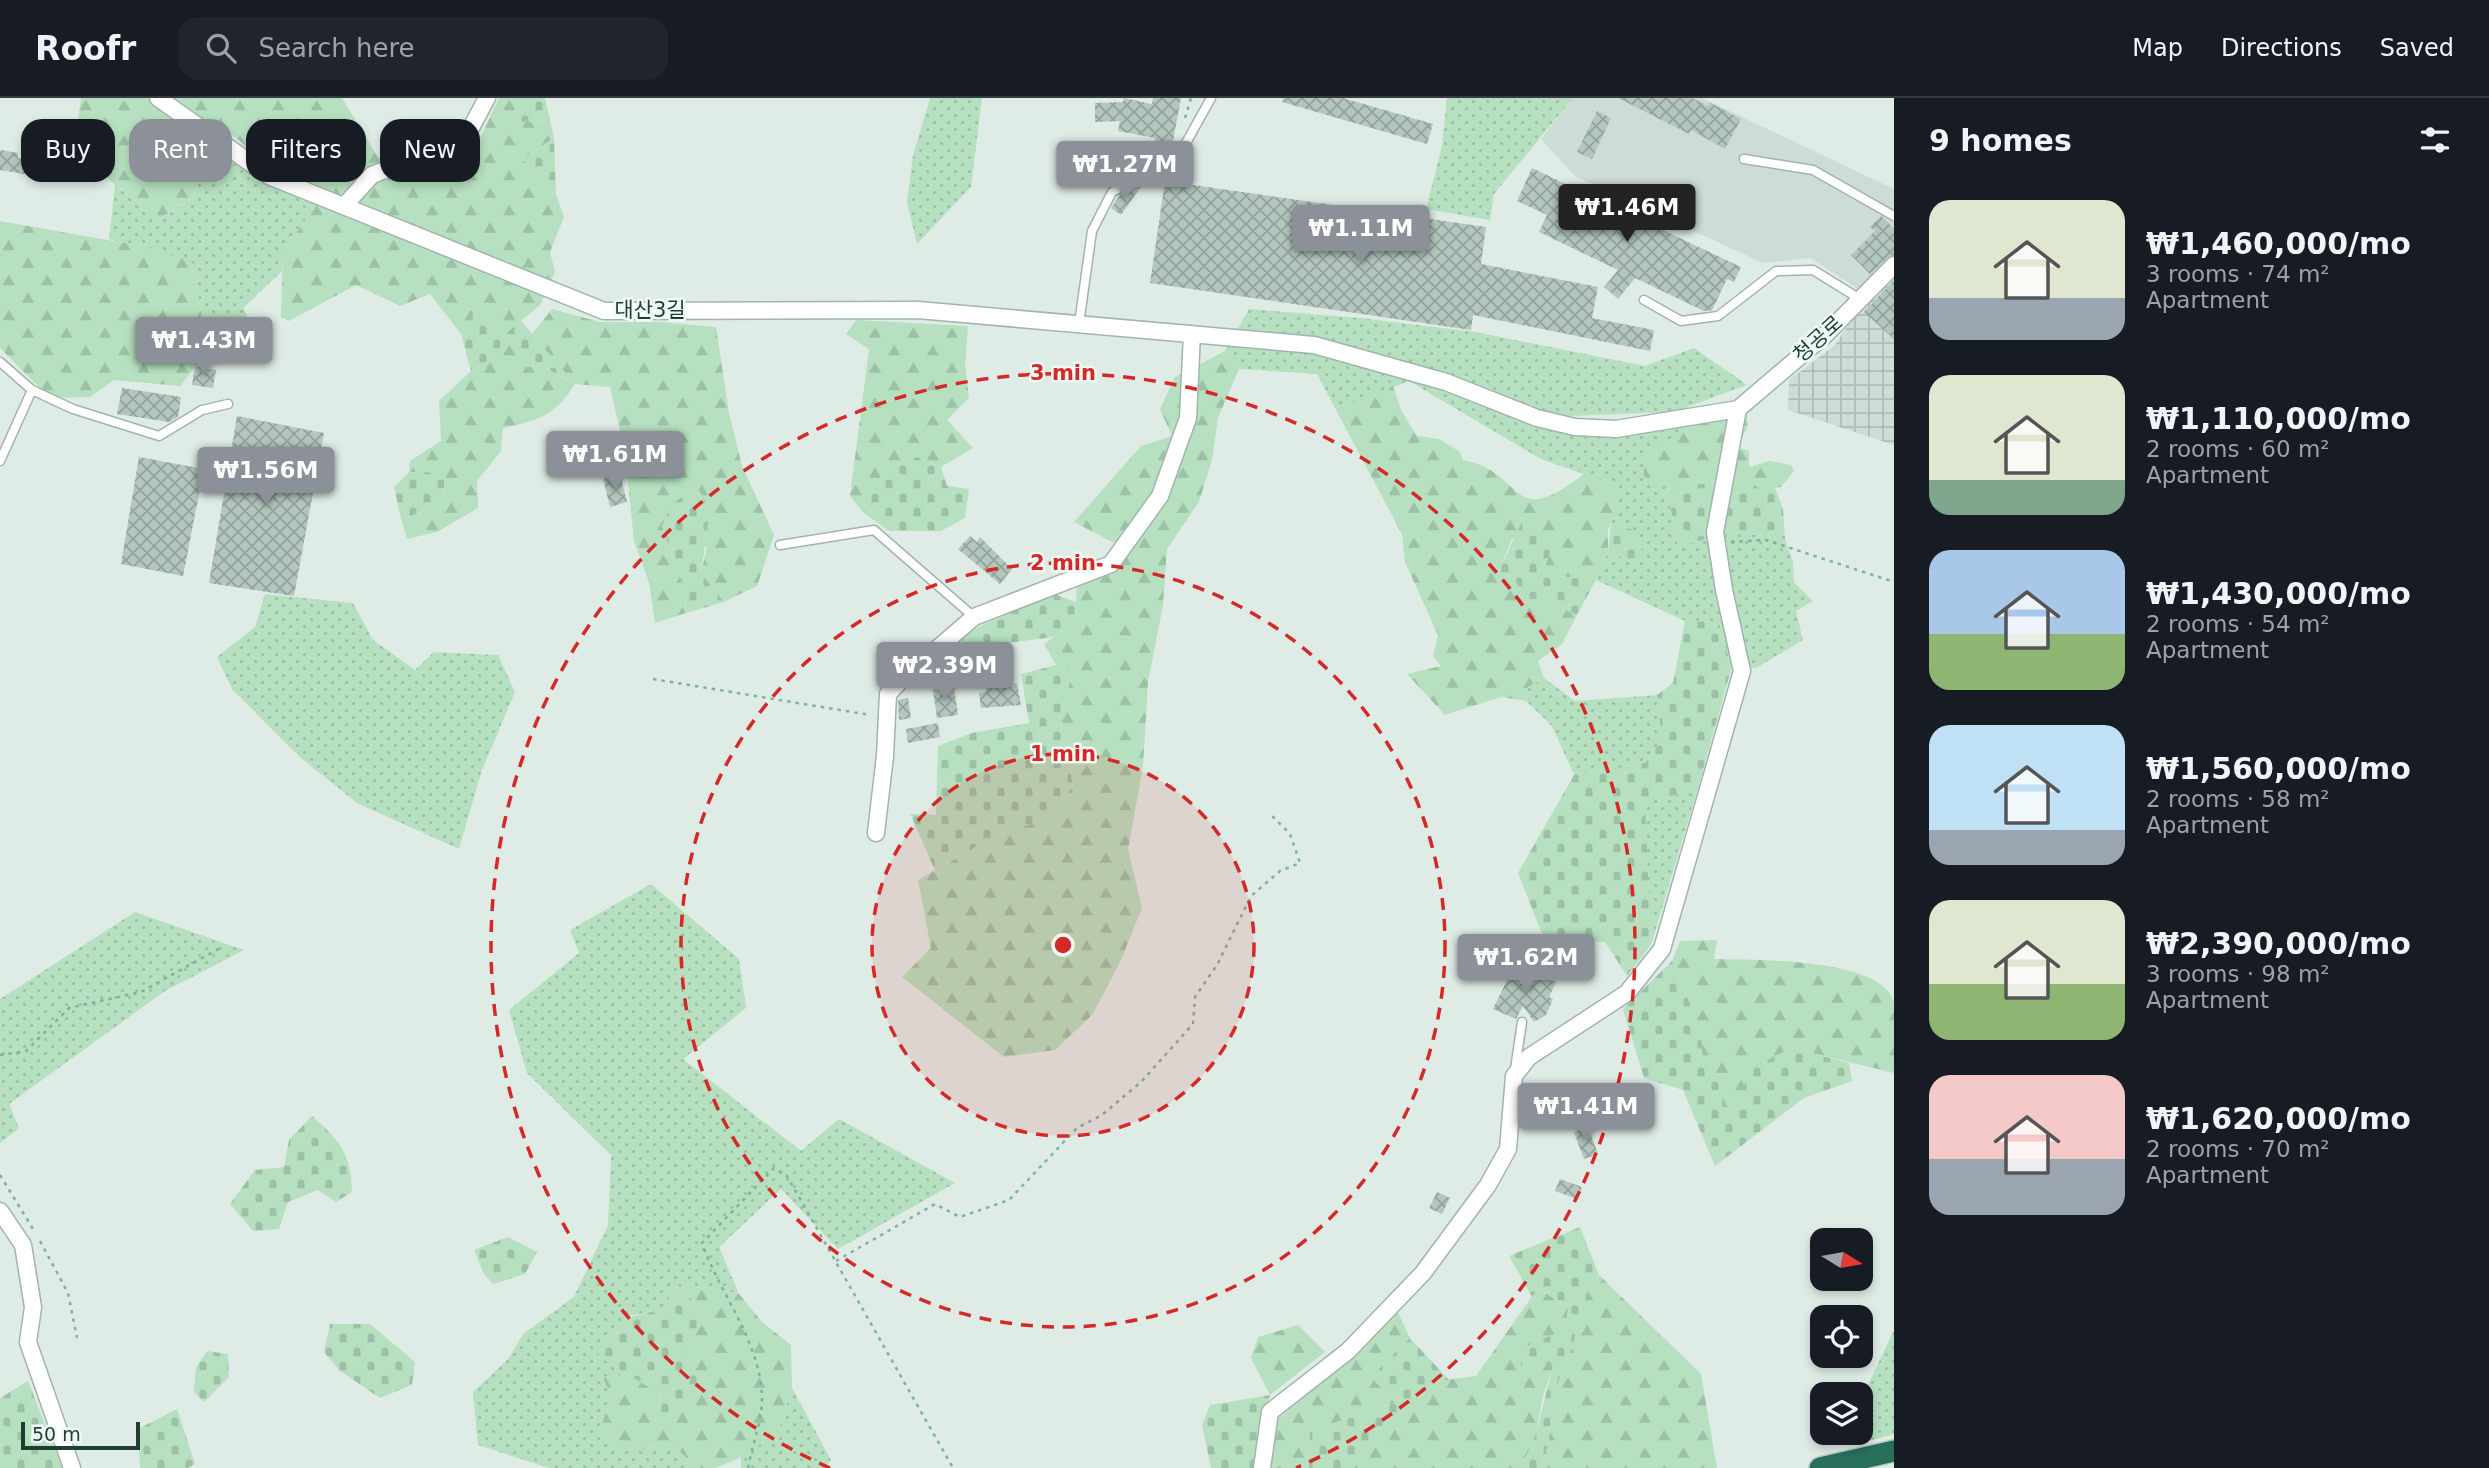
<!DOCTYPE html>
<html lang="en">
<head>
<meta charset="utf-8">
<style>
  :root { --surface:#171b24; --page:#20242c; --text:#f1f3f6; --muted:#9ea1a6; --line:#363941; --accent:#8c9099 }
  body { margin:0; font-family:"DejaVu Sans","Noto Sans KR",sans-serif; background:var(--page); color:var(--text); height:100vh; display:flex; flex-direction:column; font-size:26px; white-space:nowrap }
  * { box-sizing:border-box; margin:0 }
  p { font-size:23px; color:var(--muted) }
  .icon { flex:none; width:38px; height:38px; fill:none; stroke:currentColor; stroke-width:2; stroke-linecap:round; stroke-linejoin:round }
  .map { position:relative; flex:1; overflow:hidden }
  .side { display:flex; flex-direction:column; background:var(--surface); width:595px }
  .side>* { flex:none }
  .hud { position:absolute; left:21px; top:21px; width:665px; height:63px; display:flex; gap:14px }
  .needle { width:46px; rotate:101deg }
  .controls { position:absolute; left:1810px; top:1130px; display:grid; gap:14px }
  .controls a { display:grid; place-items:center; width:63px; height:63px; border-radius:14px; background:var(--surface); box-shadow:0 4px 10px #0003; font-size:35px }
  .scale { position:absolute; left:21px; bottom:18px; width:119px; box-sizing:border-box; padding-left:7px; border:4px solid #1e3e34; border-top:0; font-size:19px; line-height:24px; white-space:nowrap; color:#1e3e34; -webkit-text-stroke:5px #f0f9f4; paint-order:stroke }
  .price { position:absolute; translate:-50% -60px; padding:0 16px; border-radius:7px; background:var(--accent); color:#fff; font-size:23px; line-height:46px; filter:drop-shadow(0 2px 4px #0008) }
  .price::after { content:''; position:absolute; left:50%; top:42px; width:21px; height:16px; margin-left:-10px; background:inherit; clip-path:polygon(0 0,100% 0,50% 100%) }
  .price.selected { background:#222; color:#fff }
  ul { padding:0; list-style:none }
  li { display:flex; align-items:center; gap:21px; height:175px; padding:0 35px }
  li span { display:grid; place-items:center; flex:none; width:196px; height:140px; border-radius:21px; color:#555 }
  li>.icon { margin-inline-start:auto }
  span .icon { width:84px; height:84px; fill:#fffc; stroke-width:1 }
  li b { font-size:30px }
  h2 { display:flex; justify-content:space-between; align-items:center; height:84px; padding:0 35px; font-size:30px }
  .chip { padding:0 24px; border-radius:21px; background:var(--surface); box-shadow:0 4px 10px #0003; font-size:24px; line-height:63px }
  .chip.selected { background:var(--accent); color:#fff }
  header { display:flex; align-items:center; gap:42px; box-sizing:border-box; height:98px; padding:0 35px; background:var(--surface); border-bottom:2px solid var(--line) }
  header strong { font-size:33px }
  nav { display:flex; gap:38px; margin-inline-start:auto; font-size:24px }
  .search { width:490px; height:63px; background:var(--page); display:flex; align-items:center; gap:18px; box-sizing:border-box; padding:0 24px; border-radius:21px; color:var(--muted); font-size:26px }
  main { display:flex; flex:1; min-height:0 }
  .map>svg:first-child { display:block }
</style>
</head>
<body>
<header>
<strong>Roofr</strong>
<div class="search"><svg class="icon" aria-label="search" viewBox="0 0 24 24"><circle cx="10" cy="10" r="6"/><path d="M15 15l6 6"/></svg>Search here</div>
<nav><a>Map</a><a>Directions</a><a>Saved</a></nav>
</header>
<main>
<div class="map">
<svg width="1894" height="1370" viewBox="0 0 1894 1370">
  <defs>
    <pattern id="industrial-grid" width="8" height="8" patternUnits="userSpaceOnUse" patternTransform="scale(1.75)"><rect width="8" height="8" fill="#cddcd5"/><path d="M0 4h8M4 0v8" fill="none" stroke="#b0beb7"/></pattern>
    <pattern id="grass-dots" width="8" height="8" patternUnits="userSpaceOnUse" patternTransform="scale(1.75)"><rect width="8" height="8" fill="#b6e0bf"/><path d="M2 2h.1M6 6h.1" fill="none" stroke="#9cc1a5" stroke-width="1.8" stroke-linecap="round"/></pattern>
    <pattern id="forest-firs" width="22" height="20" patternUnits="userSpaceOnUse" patternTransform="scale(1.75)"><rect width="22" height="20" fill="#b6e0bf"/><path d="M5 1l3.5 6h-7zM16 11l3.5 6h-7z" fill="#9cc1a5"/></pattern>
    <pattern id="cemetery-stones" width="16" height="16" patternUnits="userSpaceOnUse" patternTransform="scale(1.75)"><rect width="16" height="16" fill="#b6e0bf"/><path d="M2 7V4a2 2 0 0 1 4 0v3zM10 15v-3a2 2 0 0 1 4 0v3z" fill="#9cc1a5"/></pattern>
    <pattern id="building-cross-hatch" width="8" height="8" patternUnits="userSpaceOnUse" patternTransform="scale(1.75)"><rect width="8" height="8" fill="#b4c7bf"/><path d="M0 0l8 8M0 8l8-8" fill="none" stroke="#92a39c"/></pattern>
  </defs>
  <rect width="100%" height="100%" fill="#dfece6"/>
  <!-- built -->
  <path fill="#cddcd5" d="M1573,0H1702L1894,91V160L1861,193L1810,160L1763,165L1575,78L1541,41Z"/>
  <!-- industrial -->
  <path fill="url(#industrial-grid)" d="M1894,172V347L1788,312L1789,282L1835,247L1854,218Z"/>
  <!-- grass -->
  <path fill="url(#grass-dots)" d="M930,0H982L971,89L917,146L907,104L913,57Z
    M1447,0H1573L1494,96L1490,122L1426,111L1442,48Z
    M210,53L302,100L309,117L283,154L282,173L244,209L251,231L208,253L192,164L109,141L115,87L160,121L193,100Z
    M1249,211L1361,220L1475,234L1645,268L1694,250L1747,287L1674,314L1568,318L1418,285L1570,336L1700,327L1677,339L1658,391H1667L1678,449L1722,432L1785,441L1793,464L1794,484L1813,503L1796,513L1803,542L1756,570L1732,568L1716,524L1685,523L1596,482L1608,454L1627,461L1634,432L1611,425L1618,408L1612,386L1541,361L1409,283L1336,312L1317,276L1239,271L1225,253Z
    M265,496L353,505L373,542L415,572L434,554L498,557L515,594L482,672L459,751L357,705L302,661L232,591L217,559L255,529Z
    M1544,580L1575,603L1657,597L1662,642L1645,665L1574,677L1552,628L1526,603L1528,589Z
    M1698,690L1651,847L1644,705Z
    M651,786L739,861L746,910L683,961L801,1053L839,1021L955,1085L838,1151L781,1091L719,1149L739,1196L680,1185L661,1212L628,1218L598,1258L632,1276L604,1279L612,1300L600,1330L615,1354L674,1347L696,1370H549L478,1347L473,1294L509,1260L523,1236L574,1199L608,1127L611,1057L527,975L509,912L579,855L570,832Z
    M135,814L244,852L165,893L9,1006L19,1030L0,1045V901Z
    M1894,1232V1336L1861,1345L1819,1342L1822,1321V1335H1860V1304Z
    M792,1290L831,1362L824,1370H741V1359L778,1334Z"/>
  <!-- forest -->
  <path fill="url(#forest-firs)" d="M81,0H342L378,59L405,76L469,64L499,0H513L521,24L550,22L554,40L522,61L556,96L564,119L550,154L555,174L540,207L505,236L521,243L542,268L572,285L532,236L552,211L600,224H660L716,229L729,315L742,368L774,437L757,488L724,504L701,475L707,449L662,428L685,493L686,515L655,525L649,484L634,443L625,355L610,289L575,286C556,317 538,323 503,330L501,353L477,383L478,410L437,434L407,441L401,421L445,407L444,376L409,374L410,363L441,343L439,303L471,273L496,259L476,214L461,236L430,196L400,208L356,187L289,223L281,219L283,154L309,117L291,71L252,53L220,27L193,100L159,121L83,61L76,34Z
    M0,123L147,149L192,164L208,253L180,288L114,282L90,299L50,300L0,250Z
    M856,222L968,228L965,268L969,300L947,322L973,350L941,369L918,359L886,369L863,414L850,398L869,251L846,236Z
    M1225,253L1239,271L1218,320L1212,362L1199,404L1167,451L1163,507L1148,584L1143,669L1128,751L1142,810L1121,862L1093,916L1055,952L1004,959L902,879L931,850L918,782L999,736L1045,722L1073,688L1060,618L1073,573L1056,567L1044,546L1075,523L1077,482L1126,451L1074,424L1141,348L1172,338L1160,311L1175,279Z
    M1393,288L1402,314L1417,338L1439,341L1460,354L1463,362C1526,373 1508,436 1585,375L1613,386L1618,408L1608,432V454L1596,482L1559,478L1545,468L1551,452L1512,441L1498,474L1515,481L1523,501H1543L1577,517L1562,546L1538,563L1544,580L1528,589L1526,603L1501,599L1445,617L1407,576L1441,568L1433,558L1438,537L1405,464L1402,436L1336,312Z
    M1747,318L1748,329L1741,341L1727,346L1749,353V369L1770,363L1791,367L1794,373L1781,389L1764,392L1737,379L1686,390L1658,391L1644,378V355L1710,321Z
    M1717,842L1714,861C1751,862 1884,859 1894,905C1894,926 1894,954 1894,975L1791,950L1743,1012L1722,1009L1703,969L1701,932L1672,863L1680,843Z
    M1599,1177L1701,1276L1717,1370H1546L1545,1362L1559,1281L1573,1246L1582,1206Z
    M680,1185L739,1196L762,1224L791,1247L792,1290L778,1334L741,1359L716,1370H696L674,1347L615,1354L600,1330L612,1300L603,1279L632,1276L660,1296L657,1311L703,1218Z
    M1538,1190L1568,1210L1566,1231L1543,1298L1536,1336L1521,1370H1348L1437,1283L1476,1278Z
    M1397,1212L1410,1240L1371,1279L1395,1305L1310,1333L1309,1370H1269L1277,1322L1324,1282Z
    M1298,1227L1325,1254L1270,1297L1251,1260L1258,1239Z"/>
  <!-- cemetery -->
  <path fill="url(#cemetery-stones)" d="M513,0H545L550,22L520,24Z
    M554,40L556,96L522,61Z
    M476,213L505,236L521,223L575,286L542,268L513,270L521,243L505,237L496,259L471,273L461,236Z
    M918,359L941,369L947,388L969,391L965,420L941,433H889L863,414L886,369Z
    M409,374L444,375L445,407L401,421L394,389Z
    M1737,379L1764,392L1775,390L1783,411L1785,441L1722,432L1730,381Z
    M1716,384L1708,440L1678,449L1667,391Z
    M698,391L710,411L701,475L724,504L686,515L685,493L662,428L672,405Z
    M1522,424L1543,434L1551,452L1545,468L1559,478L1596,482L1577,517L1543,501H1523L1515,481L1498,474Z
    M1611,425L1634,432L1644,457L1627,461L1608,454Z
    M1054,496L1076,504L1075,523L1053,539L965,551L961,541L980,528Z
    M1685,523L1716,524L1732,568L1698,690L1645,705L1651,847L1627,878L1605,844L1544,841L1518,775L1574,677L1645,665L1662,642L1657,597L1673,585Z
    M1056,567L1073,573L1060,618L1073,688L1045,722L999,736L935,772L910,716L936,717L938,648L972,635L1029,625L1021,576Z
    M1672,863L1701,932L1703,969L1724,981L1722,1009L1743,1012L1746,973L1791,950L1849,965L1852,983L1804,1000L1715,1068L1683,992L1644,980L1623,911Z
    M312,1018C340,1043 351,1055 352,1094L336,1104L318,1092L288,1104L279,1131L253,1133L230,1106L255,1072L284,1069L289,1042Z
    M1580,1129L1599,1177L1582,1206L1573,1246L1559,1281L1545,1362L1546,1370H1521L1536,1336L1554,1263L1521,1268L1520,1251L1566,1231L1568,1210L1539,1190L1532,1199L1509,1158Z
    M508,1139L537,1154L525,1176L493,1186L484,1176L474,1152Z
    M680,1185L703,1218L687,1254L703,1288L683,1312L657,1321L660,1296L598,1258C611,1222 625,1219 661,1212Z
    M330,1226H370L415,1264L412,1287L380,1300L340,1273L324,1254Z
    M1410,1240L1449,1282L1437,1283L1348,1370H1309L1310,1333L1395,1305L1371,1279Z
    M207,1253L228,1256L229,1279L204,1304L194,1294L196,1269Z
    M28,1283L62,1370H0V1300Z
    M1270,1297L1254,1370H1211L1202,1327L1210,1307Z
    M177,1311L195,1366L188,1370H140L138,1331Z"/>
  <!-- building -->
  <path fill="url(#building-cross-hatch)" d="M1124,0L1152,6L1153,0H1181L1173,43L1168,51L1154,48L1155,40L1118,33L1120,23L1095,24V5L1123,4Z
    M1283,0H1343L1433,26L1427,46L1282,4Z
    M1618,0H1692L1708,8L1709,4L1741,21L1725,51L1691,32L1689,36Z
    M1597,13L1611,20L1592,61L1577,54Z
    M0,52L18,55V60L44,65L42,79L0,72Z
    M1532,70L1741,169L1734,184L1727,181L1712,212L1704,213L1635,180L1618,201L1604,189L1618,172L1539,134L1547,117L1517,103Z
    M1165,83L1486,129L1481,166L1598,189L1592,220L1654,232L1650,253L1473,217L1471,232L1150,185Z
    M1142,87L1121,117L1111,110L1120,97Z
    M1881,118L1894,131V157L1887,160L1870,176L1851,157L1875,133L1870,129Z
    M1894,182V241L1864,214Z
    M195,268L216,272L213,290L192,287Z
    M122,290L181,299L178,319L169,324L117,316Z
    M237,318L324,335L294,498L209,485Z
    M139,359L204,371L183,478L121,466Z
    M620,377L627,404L610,409L603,381Z
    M970,438L977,444L980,439L1012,471L1000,486L958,451Z
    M1017,585L1021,607L981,610L979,595L986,594V590Z
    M954,589L958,617L937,620L933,592Z
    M908,600L911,620L899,622L898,602Z
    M938,625L940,639L908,645L906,631Z
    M1515,866L1556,884L1549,899L1553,901L1546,917L1534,924L1523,908L1516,921L1493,911Z
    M1588,1029L1598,1056L1584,1061L1574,1034Z
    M1560,1081L1582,1089L1577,1101L1555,1093Z
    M1437,1094L1450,1100L1442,1116L1429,1110Z"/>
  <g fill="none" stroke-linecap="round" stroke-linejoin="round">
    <!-- lane casing -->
    <g stroke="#a1b4ad" stroke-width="11">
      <path id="lane" d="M1744,61L1813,72L1894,118
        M1644,202L1681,223L1718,218L1776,173L1813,172L1860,201
        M1079,226L1092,133L1112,94L1176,63L1211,0
        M0,264L32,292L73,311L159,338L202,312L228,306
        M0,363L32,292
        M780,447L874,432L974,519
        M1515,971L1522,924"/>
    </g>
    <!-- street casing -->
    <g stroke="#a1b4ad" stroke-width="19">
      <path id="street" d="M158,0L269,78L604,213L918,212L1314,247L1446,284L1537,320L1575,329L1616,331L1738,311
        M344,108L372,77L405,64L459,52L487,0
        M1738,311L1825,237L1894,167
        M876,735L885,658L888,596L901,582L974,519L1111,466L1160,398L1188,320L1192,236
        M0,1113L23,1147L33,1209L28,1244L72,1370
        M1262,1370L1270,1314L1348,1253L1423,1175L1488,1087L1508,1051L1514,978L1529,959L1627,895L1662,851L1742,573L1724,492L1715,434L1738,311"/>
    </g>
    <!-- highway casing -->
    <g stroke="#c0c9c6" stroke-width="24">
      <path id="highway" d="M1820,1370L1894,1353"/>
    </g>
    <!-- path -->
    <path stroke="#7cb49f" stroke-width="2.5" stroke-dasharray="3.5 5" stroke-linecap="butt" d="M1185,20L1191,0
      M1731,444L1766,442L1894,484
      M653,581L870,617
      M0,957L26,953L69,910L141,894L222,849
      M0,1077L33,1131
      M40,1143L68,1195L77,1240
      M836,1163L935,1106L960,1119L1009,1102L1077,1030L1102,1017L1141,984L1193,926L1195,899L1217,867L1251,798L1280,773L1300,765L1290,736L1271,717
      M748,1370C752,1348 762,1323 762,1301C761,1243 720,1197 702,1145L774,1070L787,1078L953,1370"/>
    <!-- lane -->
    <use href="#lane" stroke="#fff" stroke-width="8"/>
    <!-- street -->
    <use href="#street" stroke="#fff" stroke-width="16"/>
    <!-- highway -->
    <use href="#highway" stroke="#276e5b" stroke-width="21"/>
  </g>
  <!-- distance rings -->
  <circle cx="1063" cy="847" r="191" fill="#d62828" fill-opacity=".12"/>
  <g fill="none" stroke="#d62828" stroke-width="3.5" stroke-dasharray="12 9">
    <circle cx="1063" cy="847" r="191"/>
    <circle cx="1063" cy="847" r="382"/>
    <path d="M830 1370A572 572 0 1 1 1296 1370"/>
  </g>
  <g text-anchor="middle" stroke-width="5" stroke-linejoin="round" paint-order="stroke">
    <!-- street labels -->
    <g font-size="21" fill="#1e3e34" stroke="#f0f9f4">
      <text x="650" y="219">대산3길</text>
      <text transform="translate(1818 241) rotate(-42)" y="7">청공로</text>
    </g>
  </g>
  <circle cx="1063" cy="847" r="10" fill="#d62828" stroke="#f0f9f4" stroke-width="3.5"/>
  <g font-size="21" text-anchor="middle" font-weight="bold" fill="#d62828" stroke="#f0f9f4" stroke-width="5" stroke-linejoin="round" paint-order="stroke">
    <text x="1063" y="282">3 min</text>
    <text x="1063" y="472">2 min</text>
    <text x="1063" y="663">1 min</text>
  </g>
</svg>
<div class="controls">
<a><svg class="needle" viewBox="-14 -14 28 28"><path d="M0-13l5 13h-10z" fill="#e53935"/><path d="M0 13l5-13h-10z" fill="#9ea1a6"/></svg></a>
<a><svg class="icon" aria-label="locate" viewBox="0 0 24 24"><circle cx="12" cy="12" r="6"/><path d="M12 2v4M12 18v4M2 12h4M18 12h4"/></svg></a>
<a><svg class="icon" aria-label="layers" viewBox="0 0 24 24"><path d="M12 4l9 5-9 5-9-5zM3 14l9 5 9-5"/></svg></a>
</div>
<div class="scale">50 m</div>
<b class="price" style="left:1125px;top:103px">₩1.27M</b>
<b class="price selected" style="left:1627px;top:146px">₩1.46M</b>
<b class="price" style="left:1361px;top:167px">₩1.11M</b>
<b class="price" style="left:204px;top:279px">₩1.43M</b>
<b class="price" style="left:615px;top:393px">₩1.61M</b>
<b class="price" style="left:266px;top:409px">₩1.56M</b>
<b class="price" style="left:945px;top:604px">₩2.39M</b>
<b class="price" style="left:1526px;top:896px">₩1.62M</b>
<b class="price" style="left:1586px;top:1045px">₩1.41M</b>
<div class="hud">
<a class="chip">Buy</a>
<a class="chip selected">Rent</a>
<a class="chip">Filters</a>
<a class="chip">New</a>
</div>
</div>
<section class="side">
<h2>9 homes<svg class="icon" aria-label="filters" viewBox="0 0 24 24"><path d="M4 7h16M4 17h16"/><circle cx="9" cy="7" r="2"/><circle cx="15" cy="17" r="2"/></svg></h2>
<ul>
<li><span style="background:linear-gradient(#dfe7d0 70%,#9aa5b1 0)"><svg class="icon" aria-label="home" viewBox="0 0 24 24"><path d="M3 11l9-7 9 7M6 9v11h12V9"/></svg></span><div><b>₩1,460,000/mo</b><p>3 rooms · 74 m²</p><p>Apartment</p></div></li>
<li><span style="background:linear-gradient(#dfe7d0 75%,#7fa58c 0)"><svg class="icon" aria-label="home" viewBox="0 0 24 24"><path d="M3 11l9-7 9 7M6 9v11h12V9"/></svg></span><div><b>₩1,110,000/mo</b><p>2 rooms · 60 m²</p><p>Apartment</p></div></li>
<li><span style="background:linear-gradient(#a9c7e8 60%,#8fb573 0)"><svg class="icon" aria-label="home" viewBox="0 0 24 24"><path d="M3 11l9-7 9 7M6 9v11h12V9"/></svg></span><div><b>₩1,430,000/mo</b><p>2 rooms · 54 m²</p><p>Apartment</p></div></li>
<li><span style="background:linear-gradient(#bfe0f5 75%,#9aa5b1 0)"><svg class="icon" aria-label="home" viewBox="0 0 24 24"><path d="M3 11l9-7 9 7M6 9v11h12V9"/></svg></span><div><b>₩1,560,000/mo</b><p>2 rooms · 58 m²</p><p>Apartment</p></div></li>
<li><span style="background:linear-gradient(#dfe7d0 60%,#8fb573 0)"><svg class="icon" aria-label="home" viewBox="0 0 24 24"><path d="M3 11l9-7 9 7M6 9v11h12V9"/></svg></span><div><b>₩2,390,000/mo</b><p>3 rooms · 98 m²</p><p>Apartment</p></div></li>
<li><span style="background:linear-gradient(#f6c9c9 60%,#9aa5b1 0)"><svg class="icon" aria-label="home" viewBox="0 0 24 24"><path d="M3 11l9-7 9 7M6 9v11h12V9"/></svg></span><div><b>₩1,620,000/mo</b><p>2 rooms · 70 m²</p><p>Apartment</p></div></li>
</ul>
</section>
</main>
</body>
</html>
